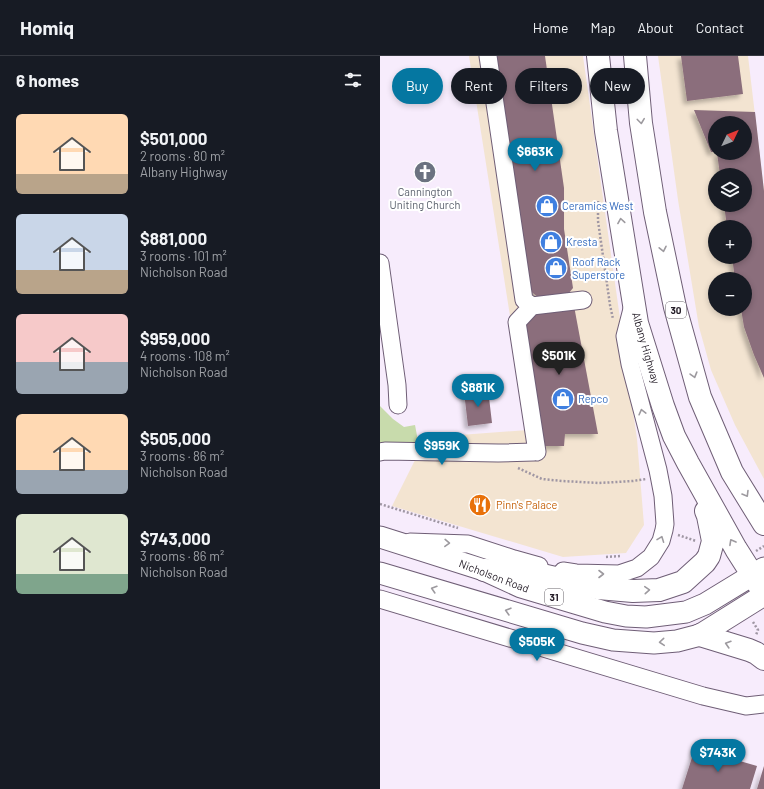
<!DOCTYPE html>
<html lang="en">
<head>
<meta charset="utf-8">
<style>
  :root { --surface:#171b24; --page:#20242c; --text:#f1f3f6; --muted:#9ea1a6; --line:#363941; --accent:#0577a1 }
  body { margin:0; font-family:Barlow,sans-serif; background:var(--page); color:var(--text); height:100vh; display:flex; flex-direction:column; font-size:15px; white-space:nowrap }
  * { box-sizing:border-box; margin:0 }
  p { font-size:13px; color:var(--muted) }
  .icon { flex:none; width:22px; height:22px; fill:none; stroke:currentColor; stroke-width:2; stroke-linecap:round; stroke-linejoin:round }
  .map { position:relative; flex:1; overflow:hidden }
  .drawer { display:flex; flex-direction:column; background:var(--surface); width:380px }
  .drawer>* { flex:none }
  .guide { position:absolute; left:12px; top:12px; width:312px; height:36px; display:flex; gap:8px }
  .needle { width:26px; rotate:47deg }
  .buttons { position:absolute; left:328px; top:60px; display:grid; gap:8px }
  .buttons a { display:grid; place-items:center; width:44px; height:44px; border-radius:50%; background:var(--surface); box-shadow:0 2px 6px #0003; font-size:20px }
  .price { position:absolute; translate:-50% -34px; padding:0 9px; border-radius:14px; background:var(--accent); color:#fff; font-size:13px; line-height:26px; filter:drop-shadow(0 1px 2px #0008) }
  .price::after { content:''; position:absolute; left:50%; top:24px; width:12px; height:9px; margin-left:-6px; background:inherit; clip-path:polygon(0 0,100% 0,50% 100%) }
  .price.current { background:#222; color:#fff }
  ul { padding:0; list-style:none }
  li { display:flex; align-items:center; gap:12px; height:100px; padding:0 16px }
  li span { display:grid; place-items:center; flex:none; width:112px; height:80px; border-radius:6px; color:#555 }
  li>.icon { margin-inline-start:auto }
  span .icon { width:48px; height:48px; fill:#fffc; stroke-width:1 }
  li b { font-size:17px }
  h2 { display:flex; justify-content:space-between; align-items:center; height:48px; padding:0 16px; font-size:17px }
  .chip { padding:0 14px; border-radius:18px; background:var(--surface); box-shadow:0 2px 6px #0003; font-size:14px; line-height:36px }
  .chip.current { background:var(--accent); color:#fff }
  header { display:flex; align-items:center; gap:24px; box-sizing:border-box; height:56px; padding:0 20px; background:var(--surface); border-bottom:1px solid var(--line) }
  header strong { font-size:19px }
  nav { display:flex; gap:22px; margin-inline-start:auto; font-size:14px }
  main { display:flex; flex:1; min-height:0 }
  .map>svg:first-child { display:block }
</style>
</head>
<body>
<header>
<strong>Homiq</strong>
<nav><a>Home</a><a>Map</a><a>About</a><a>Contact</a></nav>
</header>
<main>
<section class="drawer">
<h2>6 homes<svg class="icon" aria-label="filters" viewBox="0 0 24 24"><path d="M4 7h16M4 17h16"/><circle cx="9" cy="7" r="2"/><circle cx="15" cy="17" r="2"/></svg></h2>
<ul>
<li><span style="background:linear-gradient(#ffd9b3 75%,#b9a48a 0)"><svg class="icon" aria-label="home" viewBox="0 0 24 24"><path d="M3 11l9-7 9 7M6 9v11h12V9"/></svg></span><div><b>$501,000</b><p>2 rooms · 80 m²</p><p>Albany Highway</p></div></li>
<li><span style="background:linear-gradient(#c9d6e8 70%,#b9a48a 0)"><svg class="icon" aria-label="home" viewBox="0 0 24 24"><path d="M3 11l9-7 9 7M6 9v11h12V9"/></svg></span><div><b>$881,000</b><p>3 rooms · 101 m²</p><p>Nicholson Road</p></div></li>
<li><span style="background:linear-gradient(#f6c9c9 60%,#9aa5b1 0)"><svg class="icon" aria-label="home" viewBox="0 0 24 24"><path d="M3 11l9-7 9 7M6 9v11h12V9"/></svg></span><div><b>$959,000</b><p>4 rooms · 108 m²</p><p>Nicholson Road</p></div></li>
<li><span style="background:linear-gradient(#ffd9b3 70%,#9aa5b1 0)"><svg class="icon" aria-label="home" viewBox="0 0 24 24"><path d="M3 11l9-7 9 7M6 9v11h12V9"/></svg></span><div><b>$505,000</b><p>3 rooms · 86 m²</p><p>Nicholson Road</p></div></li>
<li><span style="background:linear-gradient(#dfe7d0 75%,#7fa58c 0)"><svg class="icon" aria-label="home" viewBox="0 0 24 24"><path d="M3 11l9-7 9 7M6 9v11h12V9"/></svg></span><div><b>$743,000</b><p>3 rooms · 86 m²</p><p>Nicholson Road</p></div></li>
</ul>
</section>
<div class="map">
<svg width="384" height="733" viewBox="0 0 384 733">
  <defs>
    <filter id="shadow"><feDropShadow dx="-3.5" dy="3.5" stdDeviation="2" flood-color="#0004"/></filter>
  </defs>
  <rect width="100%" height="100%" fill="#f7ecfc"/>
  <!-- commercial -->
  <path fill="#f3e4d1" fill-rule="evenodd" d="M89,0H203L257,383L264,469L246,497L183,501L12,450L47,380H66L148,374Z
    M278,0H368L384,135V423L355,369L331,314L319,271L298,144ZM335,67H365V97H335ZM335,119H365V149H335ZM335,171H365V201H335ZM335,223H365V253H335Z"/>
  <!-- green -->
  <path fill="#c8dbac" d="M0,350L13,363L24,371L35,369L39,390H0Z"/>
  <!-- building -->
  <path fill="#8b6e7b" filter="url(#shadow)" d="M114,0H165L184,132V173L193,232L188,238L159,242L148,233Z
    M301,0H358L363,38L307,45Z
    M314,54L375,56L384,135V322L374,299L364,271L361,253H365V223H355L352,201H365V171H347L344,149H365V119H340L337,97H365V67H335V96H331Z
    M194,250L218,378H185L184,390H162L143,270L154,257Z
    M108,333L112,367L88,370L84,336Z
    M315,692L377,710L370,733H302Z
    M384,710V733H377Z"/>
  <g fill="none" stroke-linecap="round" stroke-linejoin="round">
    <!-- minor casing -->
    <g stroke="#6f5e76" stroke-width="19">
      <path id="minor" d="M108,0L144,244L152,250
        M0,207L17,329L18,349
        M0,396L5,395L118,397L154,396
        M157,396L137,266L152,250L203,244
        M30,486L88,488L134,503L159,510
        M183,515L196,517L239,518L257,512L271,501L281,485L284,474L285,468L283,440L278,414L250,308L245,280L253,249
        M0,543L323,640L366,650L384,648"/>
    </g>
    <!-- major casing -->
    <g stroke="#6f5e76" stroke-width="23">
      <path id="major" d="M0,481L104,514L141,531L225,556L246,560L266,561L306,556L325,548L384,512
        M0,517L202,577L233,584L274,587L297,585L320,579L384,539"/>
    </g>
    <!-- highway casing -->
    <g stroke="#6f5e76" stroke-width="24">
      <path id="highway" d="M218,0L226,75L257,267L283,350L294,380L308,407L356,493L384,537
        M255,0L261,67L275,156L295,251L320,341L352,416L384,468
        M104,514L145,515L218,532L253,535L279,534L303,526L325,506L329,500L333,485L328,460L326,455
        M320,579L369,594L376,597L384,603"/>
    </g>
    <!-- path -->
    <path stroke="#9f96a3" stroke-width="2.5" stroke-dasharray="2 2" stroke-linecap="butt" d="M218,145V165L230,249L233,263
      M138,412L162,423L182,425L219,427L253,425L266,423
      M0,448L78,472
      M298,479L316,485
      M376,495L384,490
      M226,501L241,500
      M373,566L378,574L376,579"/>
    <!-- minor -->
    <use href="#minor" stroke="#fff" stroke-width="17"/>
    <!-- major -->
    <use href="#major" stroke="#fff" stroke-width="21"/>
    <!-- highway -->
    <use href="#highway" stroke="#fff" stroke-width="22"/>
  </g>
  <!-- one-way arrows -->
  <defs><path id="oneway-chevron" d="M-2-3.5L2.5 0L-2 3.5" fill="none" stroke-width="1.6" stroke-linecap="round" stroke-linejoin="round"/></defs>
  <g stroke="#9d9a9f">
    <use href="#oneway-chevron" transform="translate(261 65) rotate(83)"/>
    <use href="#oneway-chevron" transform="translate(241 165) rotate(-99)"/>
    <use href="#oneway-chevron" transform="translate(283 193) rotate(78)"/>
    <use href="#oneway-chevron" transform="translate(314 319) rotate(74)"/>
    <use href="#oneway-chevron" transform="translate(262 356) rotate(-104)"/>
    <use href="#oneway-chevron" transform="translate(366 438) rotate(59)"/>
    <use href="#oneway-chevron" transform="translate(281 483) rotate(-69)"/>
    <use href="#oneway-chevron" transform="translate(352 486) rotate(-119)"/>
    <use href="#oneway-chevron" transform="translate(67 487) rotate(2)"/>
    <use href="#oneway-chevron" transform="translate(221 518)"/>
    <use href="#oneway-chevron" transform="translate(54 533) rotate(-163)"/>
    <use href="#oneway-chevron" transform="translate(267 534) rotate(-4)"/>
    <use href="#oneway-chevron" transform="translate(128 555) rotate(-164)"/>
    <use href="#oneway-chevron" transform="translate(282 586) rotate(175)"/>
    <use href="#oneway-chevron" transform="translate(348 588) rotate(-163)"/>
  </g>
  <!-- icons -->
  <defs>
    <g id="church-disc" transform="scale(1.15)"><circle r="9.5" fill="#6b7280" stroke="#fff"/><path d="M-1.2-6h2.4v3.5h3.3v2.4h-3.3V6h-2.4V-.1h-3.3v-2.4h3.3Z" fill="#fff"/></g>
    <g id="shop-disc" transform="scale(1.15)"><circle r="9.5" fill="#3f7fe0" stroke="#fff"/><path d="M-5-2.5h2.3a2.7 3.5 0 0 1 5.4 0H5L5.5 6h-11ZM-1.5-2.5h3a1.5 2.3 0 0 0-3 0Z" fill="#fff"/></g>
    <g id="restaurant-disc" transform="scale(1.15)"><circle r="9.5" fill="#e8710a" stroke="#fff"/><path d="M-5-6h1v4h1v-4h1v4h1v-4h1v5L-1.5 .5V6h-2V.5L-5-1ZM5-6V6H3V1.5H1.5Q1.5-4 5-6Z" fill="#fff"/></g>
  </defs>
  <g fill-rule="evenodd">
    <use href="#church-disc" x="45" y="116"/>
    <use href="#shop-disc" x="167" y="150"/>
    <use href="#shop-disc" x="171" y="186"/>
    <use href="#shop-disc" x="176" y="212"/>
    <use href="#shop-disc" x="183" y="343"/>
    <use href="#restaurant-disc" x="100" y="449"/>
  </g>
  <g text-anchor="middle" stroke-width="4" stroke-linejoin="round" paint-order="stroke">
    <!-- shield labels -->
    <g fill="#fff" stroke="#676269" stroke-width="1">
      <rect x="286" y="246" width="20" height="16" rx="3"/>
      <rect x="165" y="533" width="18" height="16" rx="3"/>
    </g>
    <g font-size="10" font-weight="bold" fill="#261f29">
      <text x="296" y="258">30</text>
      <text x="174" y="545">31</text>
    </g>
    <!-- worship labels -->
    <g font-size="11" fill="#5b616d" stroke="#fff">
      <text x="45" y="140">Cannington<tspan x="45" dy="13">Uniting Church</tspan></text>
    </g>
    <!-- shop labels -->
    <g font-size="11" fill="#366cbe" stroke="#fff" text-anchor="start">
      <text x="182" y="154">Ceramics West</text>
      <text x="186" y="190">Kresta</text>
      <text x="192" y="210">Roof Rack<tspan x="192" dy="13">Superstore</tspan></text>
      <text x="198" y="347">Repco</text>
    </g>
    <!-- street labels -->
    <g font-size="11" fill="#261f29" stroke="#fff">
      <text transform="translate(266 292) rotate(74)" y="4">Albany Highway</text>
      <text transform="translate(114 520) rotate(21)" y="4">Nicholson Road</text>
    </g>
    <!-- food labels -->
    <g font-size="11" fill="#c56008" stroke="#fff" text-anchor="start">
      <text x="116" y="453">Pinn's Palace</text>
    </g>
  </g>
</svg>
<div class="buttons">
<a><svg class="needle" viewBox="-14 -14 28 28"><path d="M0-13l5 13h-10z" fill="#e53935"/><path d="M0 13l5-13h-10z" fill="#9ea1a6"/></svg></a>
<a><svg class="icon" aria-label="layers" viewBox="0 0 24 24"><path d="M12 4l9 5-9 5-9-5zM3 14l9 5 9-5"/></svg></a>
<a>+</a>
<a>−</a>
</div>
<b class="price" style="left:155px;top:116px">$663K</b>
<b class="price current" style="left:179px;top:320px">$501K</b>
<b class="price" style="left:98px;top:352px">$881K</b>
<b class="price" style="left:62px;top:410px">$959K</b>
<b class="price" style="left:157px;top:606px">$505K</b>
<b class="price" style="left:338px;top:717px">$743K</b>
<div class="guide">
<a class="chip current">Buy</a>
<a class="chip">Rent</a>
<a class="chip">Filters</a>
<a class="chip">New</a>
</div>
</div>
</main>
</body>
</html>
